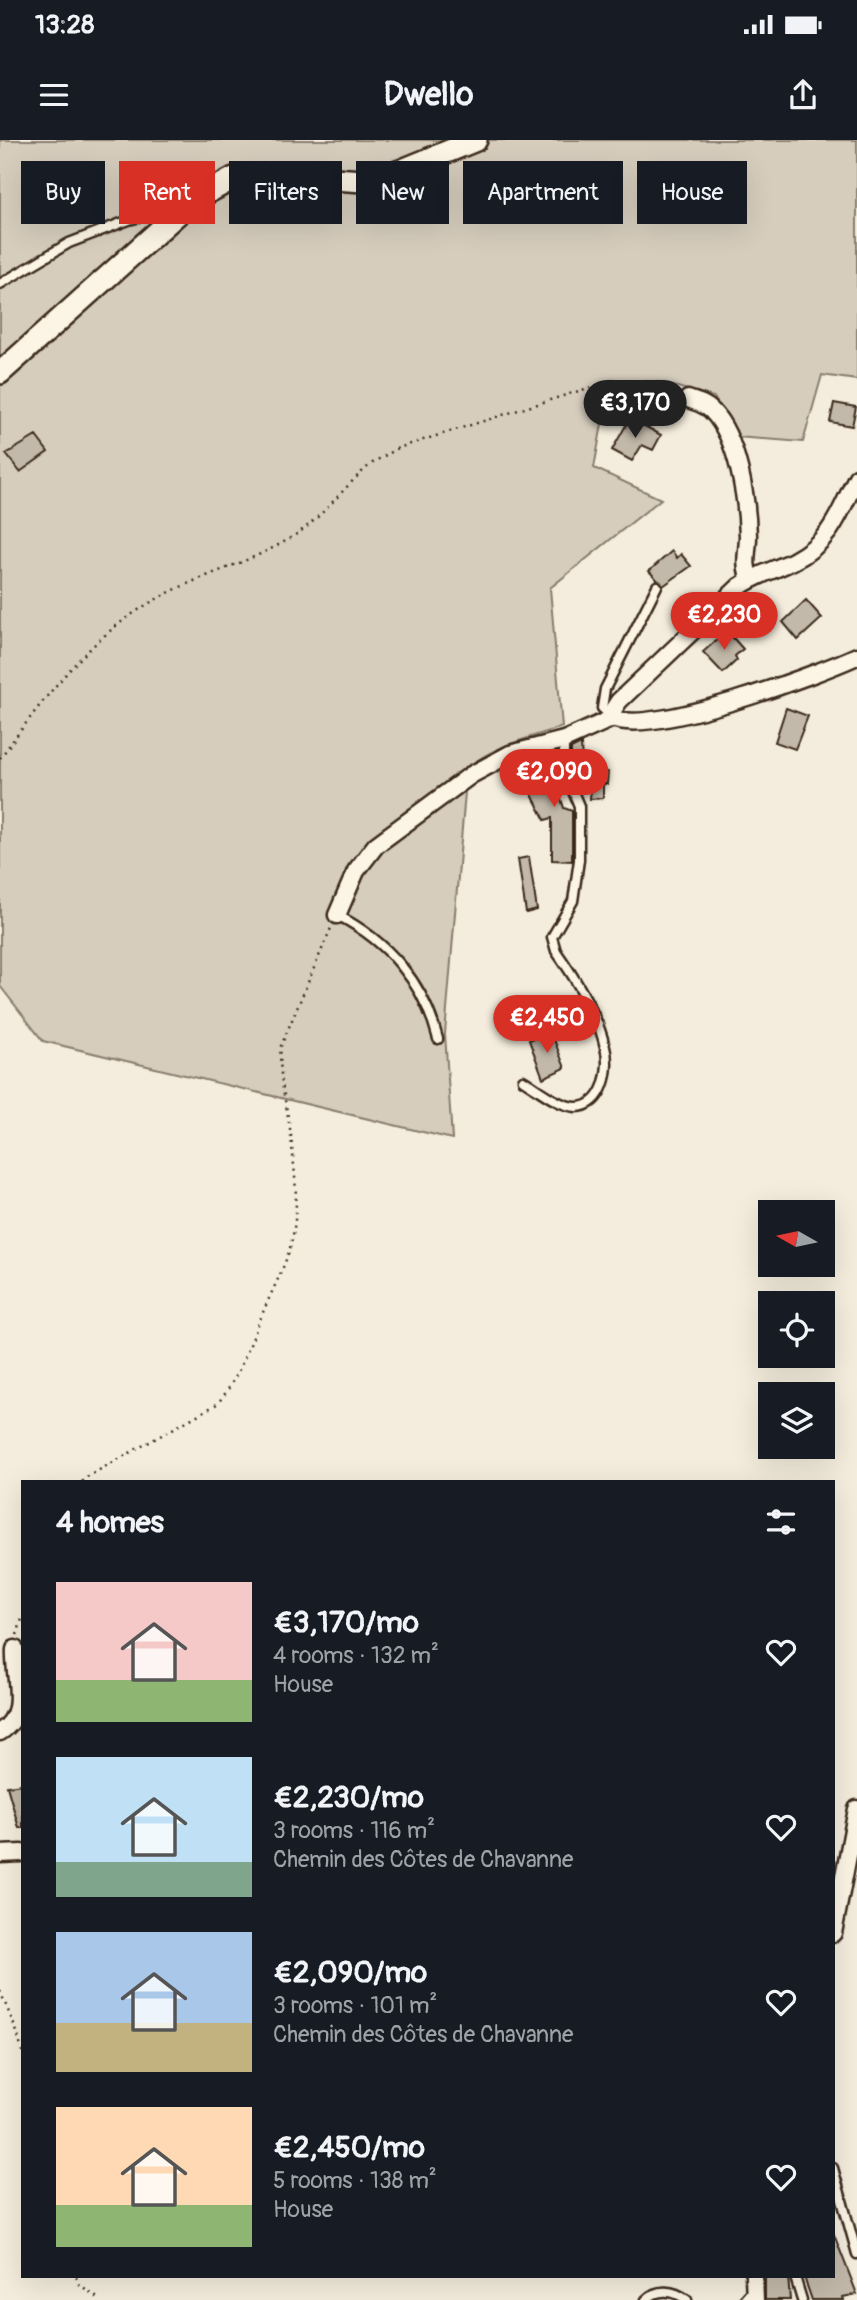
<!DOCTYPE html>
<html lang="en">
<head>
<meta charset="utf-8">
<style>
  :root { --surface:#171b24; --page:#242831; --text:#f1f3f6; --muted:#9ea1a6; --accent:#d93025 }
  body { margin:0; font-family:Pangolin,sans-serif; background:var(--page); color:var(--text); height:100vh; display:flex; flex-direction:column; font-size:26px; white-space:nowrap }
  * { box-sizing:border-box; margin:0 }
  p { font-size:23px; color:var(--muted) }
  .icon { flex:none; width:38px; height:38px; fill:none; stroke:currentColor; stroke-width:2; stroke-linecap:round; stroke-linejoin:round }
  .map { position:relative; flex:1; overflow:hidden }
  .panel { position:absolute; left:21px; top:1340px; width:814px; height:798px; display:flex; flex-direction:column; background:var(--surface); border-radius:0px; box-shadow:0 7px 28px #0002 }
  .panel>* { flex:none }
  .top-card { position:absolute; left:21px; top:21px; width:816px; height:63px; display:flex; gap:14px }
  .needle { width:46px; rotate:279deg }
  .controls { position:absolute; left:758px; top:1060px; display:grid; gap:14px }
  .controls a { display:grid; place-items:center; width:77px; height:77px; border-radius:0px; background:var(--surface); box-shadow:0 7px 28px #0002; font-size:35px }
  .price { position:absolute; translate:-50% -60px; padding:0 16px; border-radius:24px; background:var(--accent); color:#fff; font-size:23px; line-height:46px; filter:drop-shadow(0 2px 4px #0008) }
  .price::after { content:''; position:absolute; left:50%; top:42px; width:21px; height:16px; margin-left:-10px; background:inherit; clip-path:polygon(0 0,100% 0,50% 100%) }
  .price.active { background:#222; color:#fff }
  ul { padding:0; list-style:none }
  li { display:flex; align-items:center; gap:21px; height:175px; padding:0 35px }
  li span { display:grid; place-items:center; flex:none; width:196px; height:140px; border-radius:0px; color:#555 }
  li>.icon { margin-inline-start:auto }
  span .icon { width:84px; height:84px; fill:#fffc; stroke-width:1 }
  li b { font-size:30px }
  h2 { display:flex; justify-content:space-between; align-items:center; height:84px; padding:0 35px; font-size:30px }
  .chip { padding:0 24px; border-radius:0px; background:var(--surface); box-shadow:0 7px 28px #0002; font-size:24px; line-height:63px }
  .chip.active { background:var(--accent); color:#fff }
  .status { display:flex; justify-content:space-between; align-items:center; height:49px; padding:0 35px; background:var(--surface); direction:ltr }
  .status svg { height:19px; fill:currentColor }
  header { display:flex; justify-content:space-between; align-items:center; height:91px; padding:0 35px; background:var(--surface); font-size:32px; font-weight:700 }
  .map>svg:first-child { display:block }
</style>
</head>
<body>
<div class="status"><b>13:28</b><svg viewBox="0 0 49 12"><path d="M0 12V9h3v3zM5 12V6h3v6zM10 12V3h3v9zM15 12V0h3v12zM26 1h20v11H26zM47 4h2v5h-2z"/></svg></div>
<header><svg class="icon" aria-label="menu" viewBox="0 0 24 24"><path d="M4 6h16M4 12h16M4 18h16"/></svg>Dwello<svg class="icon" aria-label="share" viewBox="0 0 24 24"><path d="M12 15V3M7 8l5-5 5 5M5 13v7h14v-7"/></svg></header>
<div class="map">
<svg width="857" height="2160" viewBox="0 0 857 2160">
  <rect width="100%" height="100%" fill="#f4eddd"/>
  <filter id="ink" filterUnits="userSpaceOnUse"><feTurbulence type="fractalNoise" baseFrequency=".0143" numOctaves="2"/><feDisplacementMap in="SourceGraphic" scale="14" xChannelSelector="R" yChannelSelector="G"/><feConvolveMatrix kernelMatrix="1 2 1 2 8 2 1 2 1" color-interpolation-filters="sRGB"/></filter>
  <g filter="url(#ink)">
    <!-- green -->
    <path fill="#d6cdbd" stroke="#887c6e" stroke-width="2" d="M0,0H857V240L822,235L803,302L736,297L714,257L659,242L610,240L594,328L661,359L550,448L562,587C529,598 493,606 467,628L445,894L452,999L43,901L0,846Z"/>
    <!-- building -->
    <path fill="#c3b9aa" stroke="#3b2a1e" stroke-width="2" d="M834,263L856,267L852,286L830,282Z
      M630,278L661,295L653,310L642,305L632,321L612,310Z
      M36,296L48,312L20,332L6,314Z
      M672,411L677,418L681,414L691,426L663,446L649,431Z
      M806,460L822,478L798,500L783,482Z
      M727,491L743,509L735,516L737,520L723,533L703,512Z
      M786,568L808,576L795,609L775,602Z
      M581,604L582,623L594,622V630L608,632L607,644H603V658L590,659L592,636L576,642L571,629V609Z
      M557,613V631L564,648L558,650L564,668L572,671V721L552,720V678L545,680L528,647L535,637L548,632L543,616Z
      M529,717L537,770L526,773L518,719Z
      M551,892L565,928L543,938L529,900Z
      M23,1644V1688H19L7,1646Z
      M833,2092L857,2154L843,2157L844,2160H812L804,2137H833Z
      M765,2137H788L790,2160H765Z"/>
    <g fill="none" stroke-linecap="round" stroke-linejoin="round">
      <!-- lane casing -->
      <g stroke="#3b2a1e" stroke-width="13">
        <path id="lane" d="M0,144L69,103L129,80L148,75L158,76L164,82
          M646,280L656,272L688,259
          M613,578L602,568L605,549L657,446
          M337,775C388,801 424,843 438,899
          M523,940C538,949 558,966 576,967C604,967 611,928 605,907C598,875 575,838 556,811L552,797L573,761L579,720V666L564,630V600
          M833,2028L857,2114
          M795,2137L802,2160
          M646,2160C657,2148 674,2150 687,2160
          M744,2160L751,2152H755"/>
      </g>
      <!-- street casing -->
      <g stroke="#3b2a1e" stroke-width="21">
        <path id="street" d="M688,259C696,262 706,264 712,271C738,298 747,359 748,396C748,411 743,424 750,439
          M857,337C839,373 832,401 793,421C775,430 755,435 739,447L619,561L613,570V578C650,597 815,535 857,516
          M337,775L356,731L376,705L471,635L510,614L564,600L613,578
          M0,1592C30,1573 13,1539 15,1509
          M0,1714L22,1713
          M833,1793L857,1669
          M754,2137L755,2160"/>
      </g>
      <!-- secondary casing -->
      <g stroke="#3b2a1e" stroke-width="26">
        <path id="secondary" d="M0,233L192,61L234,38L276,35L363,41L400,31L476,0"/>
      </g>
      <!-- path -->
      <path stroke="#3b2a1e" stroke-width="2.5" stroke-dasharray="2 5" stroke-linecap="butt" d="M0,618C50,551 93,490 170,452C210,432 254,421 292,397C322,379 343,347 370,325C379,318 389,314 398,308L585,249C614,246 645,244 673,252
        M82,1342L85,1338L217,1264C241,1236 252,1197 267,1163C278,1138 291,1115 294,1088C298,1061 295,1033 292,1007C290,973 277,940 281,906L331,788
        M17,1495L23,1476
        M0,1851L17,1892L23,1915
        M76,2137L79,2144L100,2160"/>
      <!-- lane -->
      <use href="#lane" stroke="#fcf5e5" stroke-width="8"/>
      <!-- street -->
      <use href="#street" stroke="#fcf5e5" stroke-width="16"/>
      <!-- secondary -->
      <use href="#secondary" stroke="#fcf5e5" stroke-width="21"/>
    </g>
  </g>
</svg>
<div class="controls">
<a><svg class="needle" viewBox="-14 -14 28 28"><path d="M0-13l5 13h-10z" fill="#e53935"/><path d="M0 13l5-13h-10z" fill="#9ea1a6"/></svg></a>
<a><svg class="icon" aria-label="locate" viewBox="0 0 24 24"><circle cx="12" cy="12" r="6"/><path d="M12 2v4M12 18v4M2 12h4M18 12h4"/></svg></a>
<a><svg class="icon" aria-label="layers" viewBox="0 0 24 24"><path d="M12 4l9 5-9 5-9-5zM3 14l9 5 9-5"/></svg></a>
</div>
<b class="price active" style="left:635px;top:300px">€3,170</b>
<b class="price" style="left:724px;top:512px">€2,230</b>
<b class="price" style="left:554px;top:669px">€2,090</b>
<b class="price" style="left:547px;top:915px">€2,450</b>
<div class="top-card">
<a class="chip">Buy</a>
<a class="chip active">Rent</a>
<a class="chip">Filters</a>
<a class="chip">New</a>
<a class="chip">Apartment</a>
<a class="chip">House</a>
</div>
<section class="panel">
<h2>4 homes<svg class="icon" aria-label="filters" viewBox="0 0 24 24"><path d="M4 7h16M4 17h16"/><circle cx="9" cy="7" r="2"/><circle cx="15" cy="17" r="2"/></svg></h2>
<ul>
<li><span style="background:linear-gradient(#f6c9c9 70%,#8fb573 0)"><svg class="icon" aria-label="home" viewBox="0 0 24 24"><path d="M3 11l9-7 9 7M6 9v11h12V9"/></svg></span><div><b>€3,170/mo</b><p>4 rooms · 132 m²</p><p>House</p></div><svg class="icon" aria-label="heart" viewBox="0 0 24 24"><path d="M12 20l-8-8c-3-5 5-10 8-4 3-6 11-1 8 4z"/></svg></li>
<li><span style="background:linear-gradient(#bfe0f5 75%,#7fa58c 0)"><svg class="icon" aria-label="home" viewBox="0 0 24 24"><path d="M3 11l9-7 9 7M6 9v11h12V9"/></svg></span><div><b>€2,230/mo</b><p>3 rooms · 116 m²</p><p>Chemin des Côtes de Chavanne</p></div><svg class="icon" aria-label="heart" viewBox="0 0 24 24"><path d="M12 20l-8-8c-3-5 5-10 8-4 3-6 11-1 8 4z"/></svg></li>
<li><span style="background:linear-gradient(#a9c7e8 65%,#c2b280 0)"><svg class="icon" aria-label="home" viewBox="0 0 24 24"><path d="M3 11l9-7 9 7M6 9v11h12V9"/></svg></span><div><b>€2,090/mo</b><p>3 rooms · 101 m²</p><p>Chemin des Côtes de Chavanne</p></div><svg class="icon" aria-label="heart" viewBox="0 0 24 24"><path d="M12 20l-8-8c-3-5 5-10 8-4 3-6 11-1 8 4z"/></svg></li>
<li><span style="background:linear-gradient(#ffd9b3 70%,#8fb573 0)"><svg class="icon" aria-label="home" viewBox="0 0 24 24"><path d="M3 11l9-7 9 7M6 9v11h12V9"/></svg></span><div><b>€2,450/mo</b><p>5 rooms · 138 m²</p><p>House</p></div><svg class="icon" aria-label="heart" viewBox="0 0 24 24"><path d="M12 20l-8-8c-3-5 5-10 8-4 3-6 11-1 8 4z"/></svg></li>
</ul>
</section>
</div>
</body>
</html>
